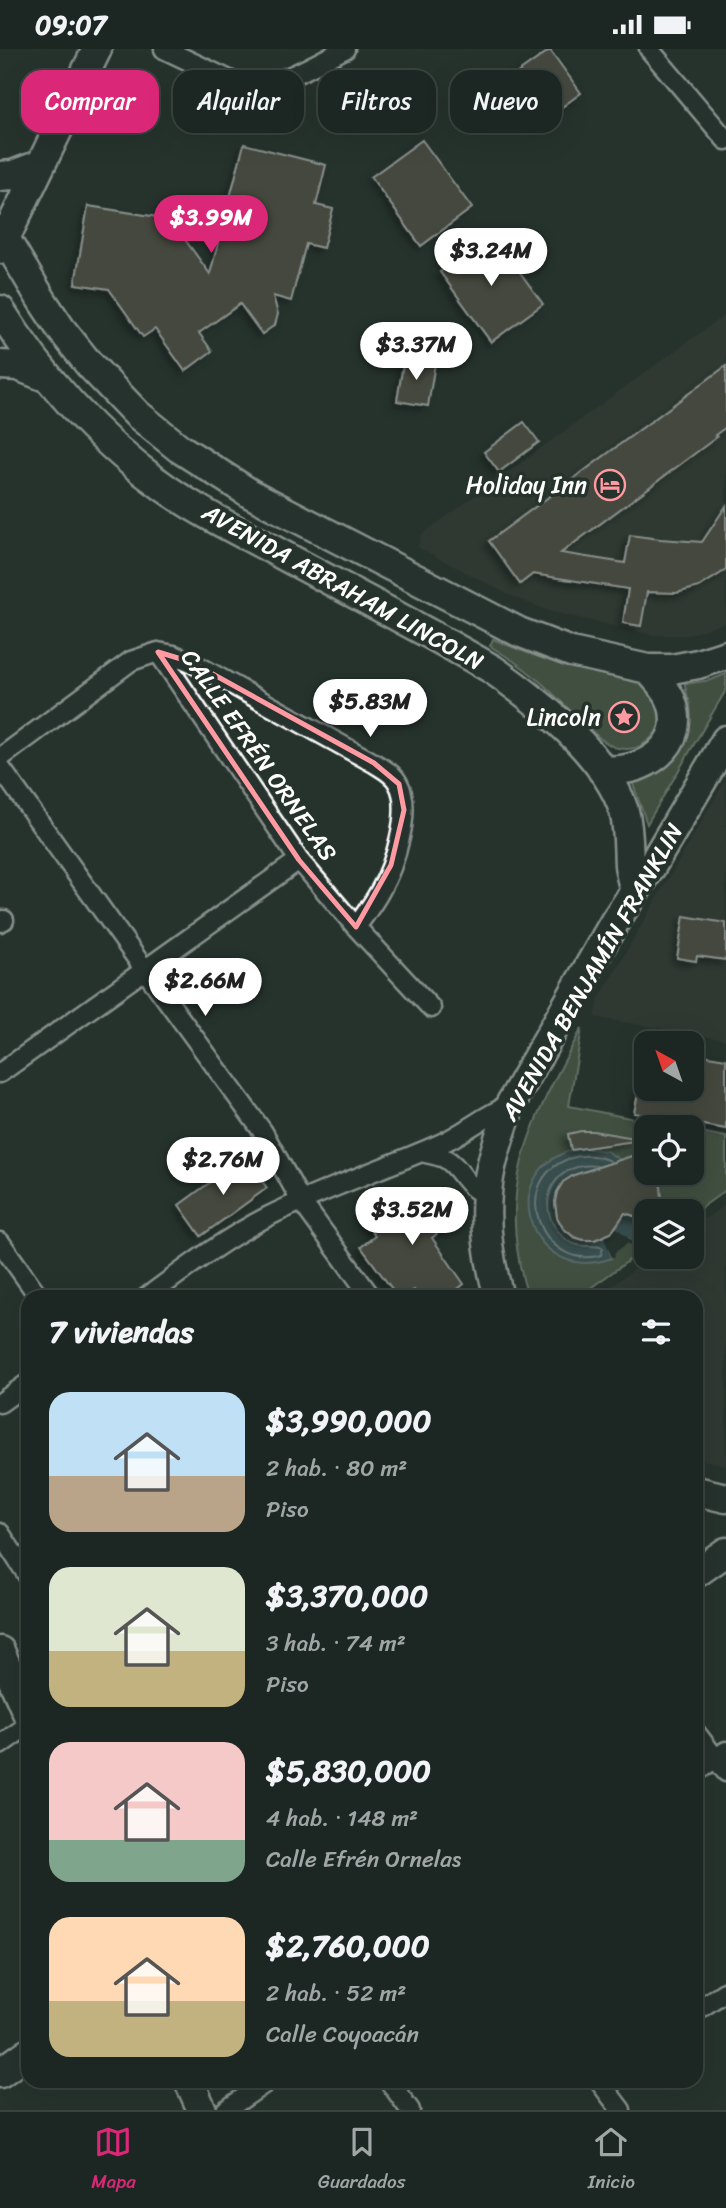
<!DOCTYPE html>
<html lang="es">
<head>
<meta charset="utf-8">
<style>
  :root { --surface:#1c2622; --page:#29322f; --text:#f1f3f6; --muted:#a0a5a5; --line:#3a4340; --accent:#db2777 }
  body { margin:0; font-family:Sriracha,sans-serif; background:var(--page); color:var(--text); height:100vh; display:flex; flex-direction:column; font-size:26px; white-space:nowrap }
  * { box-sizing:border-box; margin:0 }
  p { font-size:23px; color:var(--muted) }
  .icon { flex:none; width:38px; height:38px; fill:none; stroke:currentColor; stroke-width:2; stroke-linecap:round; stroke-linejoin:round }
  .map { position:relative; flex:1; overflow:hidden }
  .details { position:absolute; left:21px; top:1241px; width:682px; height:798px; display:flex; flex-direction:column; background:var(--surface); border-radius:21px; box-shadow:0 7px 28px #0002,0 0 0 2px var(--line) }
  .details>* { flex:none }
  .guide { position:absolute; left:21px; top:21px; width:684px; height:63px; display:flex; gap:14px }
  .needle { width:46px; rotate:320deg }
  .buttons { position:absolute; left:634px; top:982px; display:grid; gap:14px }
  .buttons a { display:grid; place-items:center; width:70px; height:70px; border-radius:14px; background:var(--surface); box-shadow:0 7px 28px #0002,0 0 0 2px var(--line); font-size:35px }
  .price { position:absolute; translate:-50% -60px; padding:0 16px; border-radius:24px; background:#fff; color:#222; font-size:23px; line-height:46px; filter:drop-shadow(0 2px 4px #0008) }
  .price::after { content:''; position:absolute; left:50%; top:42px; width:21px; height:16px; margin-left:-10px; background:inherit; clip-path:polygon(0 0,100% 0,50% 100%) }
  .price.selected { background:var(--accent); color:#fff }
  ul { padding:0; list-style:none }
  li { display:flex; align-items:center; gap:21px; height:175px; padding:0 28px }
  li span { display:grid; place-items:center; flex:none; width:196px; height:140px; border-radius:21px; color:#555 }
  li>.icon { margin-inline-start:auto }
  span .icon { width:84px; height:84px; fill:#fffc; stroke-width:1 }
  li b { font-size:30px }
  h2 { display:flex; justify-content:space-between; align-items:center; height:84px; padding:0 28px; font-size:30px }
  .tag { padding:0 24px; border-radius:21px; background:var(--surface); box-shadow:0 7px 28px #0002,0 0 0 2px var(--line); font-size:24px; line-height:63px }
  .tag.selected { background:var(--accent); color:#fff }
  .status { display:flex; justify-content:space-between; align-items:center; height:49px; padding:0 35px; background:var(--surface); direction:ltr }
  .status svg { height:19px; fill:currentColor }
  .tabs { display:flex; justify-content:space-around; align-items:center; height:98px; border-top:2px solid var(--line); background:var(--surface); font-size:19px; color:var(--muted) }
  .tabs a { display:grid; justify-items:center; gap:4px }
  .tabs .selected { color:var(--accent) }
  .map>svg:first-child { display:block }
</style>
</head>
<body>
<div class="status"><b>09:07</b><svg viewBox="0 0 49 12"><path d="M0 12V9h3v3zM5 12V6h3v6zM10 12V3h3v9zM15 12V0h3v12zM26 1h20v11H26zM47 4h2v5h-2z"/></svg></div>
<div class="map">
<svg width="726" height="2061" viewBox="0 0 726 2061">
  <defs>
    <filter id="shadow"><feDropShadow dx="-4.5" dy="4.5" stdDeviation="3.5" flood-color="#0009"/></filter>
  </defs>
  <rect width="100%" height="100%" fill="#26332d"/>
  <filter id="ink" filterUnits="userSpaceOnUse"><feTurbulence type="fractalNoise" baseFrequency=".0143" numOctaves="2"/><feDisplacementMap in="SourceGraphic" scale="14" xChannelSelector="R" yChannelSelector="G"/><feConvolveMatrix kernelMatrix="1 2 1 2 8 2 1 2 1" color-interpolation-filters="sRGB"/></filter>
  <g filter="url(#ink)">
    <!-- built -->
    <path fill="#3a4138" d="M726,265V573L688,586H653L549,562L511,547L418,498L421,486Z
      M726,730V991L595,968L599,950Z
      M726,1155V1416L697,1410L696,1248H596L652,1208H691V1180Z"/>
    <!-- green -->
    <path fill="#5e7154" stroke="#aeb8aa" stroke-width="2" d="M493,590C526,604 559,617 595,624C608,627 624,627 637,632C666,643 670,677 645,694C636,701 625,701 614,698C597,692 562,652 546,638C529,622 510,609 490,597Z
      M726,625V641L647,775L632,732C670,717 695,702 690,656C689,649 685,642 685,635L711,631Z
      M582,979L569,1057L675,1078H646V1124H691V1081L726,1088V1141L691,1166V1162H646V1199L578,1248H528C494,1137 531,1074 582,979Z"/>
    <!-- water -->
    <path fill="#4d6e74" stroke="#94a8ac" stroke-width="2" fill-rule="evenodd" d="M583,1099L606,1102L625,1114L644,1170L639,1185L633,1193L628,1189L610,1203L612,1209C526,1240 491,1113 583,1099ZM584,1123L624,1157C623,1169 619,1178 609,1185C571,1213 524,1142 584,1123Z"/>
    <!-- pier -->
    <path fill="#26332d" d="M617,1179L633,1193L630,1196L628,1194L614,1204L615,1207L612,1209L604,1189Z"/>
    <g fill="none" stroke-linecap="round" stroke-linejoin="round">
      <!-- shore -->
      <path stroke="#b8c5c7" stroke-width="2" d="M597,1117C550,1111 530,1163 568,1192C579,1200 593,1195 603,1199L601,1206C542,1223 507,1134 568,1110C582,1105 597,1106 610,1112"/>
    </g>
    <!-- building -->
    <path fill="#6a6253" stroke="#fff" stroke-width="2" filter="url(#shadow)" d="M550,1L581,44L547,69L516,25Z
      M422,91L472,159L421,197L371,128Z
      M244,95L326,116L316,156L333,160L323,199L306,195L291,252L273,247L278,265L275,276L262,285L240,255L199,284L212,302L185,322L155,280L143,288L109,240L75,235L88,157L170,170L210,225Z
      M492,185L543,255L491,293L440,223Z
      M404,309L435,314L428,357L397,352Z
      M726,317V378L715,386L717,388L561,504L625,514L630,486L660,490L702,493L726,457V521L699,538L676,544L647,543L641,577L623,574L628,540L533,525L520,535L489,492Z
      M524,373L539,393L499,423L484,403Z
      M684,867L726,874V911L697,907L696,912L677,909Z
      M691,1004L726,1010V1080L634,1064L639,1040H691Z
      M581,1082H593L635,1089V1092L571,1101L568,1085Z
      M641,1104L646,1110V1124H655L661,1138L663,1162H646V1171L625,1164L611,1184L594,1191H584L574,1188L563,1179L557,1168L555,1153L557,1143L563,1133L574,1126Z
      M245,1108L267,1139L201,1187L179,1156Z
      M413,1140L427,1159L442,1146L457,1167L432,1189L464,1235L448,1248H418L414,1241L405,1248H398L361,1198L375,1187L363,1170L382,1156L384,1160Z"/>
    <g fill="none" stroke-linecap="round" stroke-linejoin="round">
      <!-- street casing -->
      <g stroke="#fff" stroke-width="23">
        <path id="street" d="M164,0L242,37C279,39 312,16 345,0
          M649,0L726,91
          M158,603L299,811L356,878L431,959
          M0,709L131,612L158,603L174,606L191,613L374,714C383,720 393,724 398,734C413,760 394,818 380,842C373,855 364,867 356,878
          M0,718L145,921L263,1083L301,1152L371,1248
          M0,873L4,871
          M0,1024L299,811
          M422,1103C429,1105 437,1106 444,1109C462,1118 463,1138 487,1146
          M0,1193L39,1248
          M147,1248C185,1220 224,1190 267,1168C323,1140 383,1120 440,1095C465,1084 484,1066 510,1056
          M0,1354L28,1334
          M0,1484L28,1527
          M696,1684L726,1723
          M0,1696L28,1676
          M696,1723L726,1702
          M696,1962L726,1942
          M389,2032L410,2061
          M599,2032L621,2061
          M226,2061L268,2032"/>
      </g>
      <!-- primary casing -->
      <g stroke="#fff" stroke-width="33">
        <path id="primary" d="M0,127L13,126L39,116
          M0,181L43,253L61,280L88,314L137,365L179,399L251,445L519,583L571,603L648,620H672L698,615L726,606
          M0,200L97,0
          M0,261C40,325 96,389 157,433C194,461 237,481 277,503C349,542 422,579 492,620C539,653 606,705 624,762C629,780 628,797 629,816C630,825 633,834 635,842
          M0,316L18,317L48,329
          M602,721C642,726 689,697 671,651C666,639 656,630 648,620
          M499,1248C490,1216 484,1179 487,1145C489,1115 501,1084 510,1056L615,872L651,818L726,691
          M696,1442L726,1449
          M696,1524L726,1503
          M0,1602L28,1666
          M0,2024L28,2004
          M189,2032L202,2061"/>
      </g>
      <!-- street -->
      <use href="#street" stroke="#26332d" stroke-width="18"/>
      <!-- primary -->
      <use href="#primary" stroke="#26332d" stroke-width="28"/>
    </g>
  </g>
  <!-- marked area -->
  <path d="M0 0H726V2061H0ZM158,603L191,613L374,714L399,735L404,761L391,816L356,878L299,811Z" fill="#26332d" fill-opacity=".55" fill-rule="evenodd"/>
  <path fill="none" stroke="#ff9aa2" stroke-width="5" stroke-linejoin="round" d="M158,603L191,613L374,714L399,735L404,761L391,816L356,878L299,811Z"/>
  <!-- icons -->
  <defs>
    <g id="hotel-ring" transform="scale(1.575)"><circle r="9.5" fill="#26332d" stroke="#ff9aa2" stroke-width="1.5"/><path d="M-6-4.5h1.5V1H6V5H4.5V3h-9V5H-6ZM-4 0a1.8 1.8 0 1 1 3.6 0ZM.5 0V-2.5h3Q6-2.5 6 0Z" fill="#ff9aa2"/></g>
    <g id="sight-ring" transform="scale(1.575)"><circle r="9.5" fill="#26332d" stroke="#ff9aa2" stroke-width="1.5"/><path d="M0-6L1.8-2.2L6-1.7L2.9 1.2L3.7 5.4L0 3.3L-3.7 5.4L-2.9 1.2L-6-1.7L-1.8-2.2Z" fill="#ff9aa2"/></g>
  </defs>
  <g fill-rule="evenodd">
    <use href="#hotel-ring" x="610" y="436"/>
    <use href="#sight-ring" x="624" y="668"/>
  </g>
  <g text-anchor="middle" stroke-width="7" stroke-linejoin="round" paint-order="stroke">
    <!-- poi labels -->
    <g font-size="24" fill="#fff" stroke="#26332d" text-anchor="end">
      <text x="587" y="444">Holiday Inn</text>
      <text x="601" y="676">Lincoln</text>
    </g>
    <!-- street labels -->
    <g font-size="24" fill="#fff" stroke="#26332d">
      <text transform="translate(343 538) rotate(29)" y="8">AVENIDA ABRAHAM LINCOLN</text>
      <text transform="translate(259 706) rotate(55)" y="8">CALLE EFRÉN ORNELAS</text>
      <text transform="translate(592 923) rotate(-60)" y="8">AVENIDA BENJAMÍN FRANKLIN</text>
    </g>
  </g>
</svg>
<div class="buttons">
<a><svg class="needle" viewBox="-14 -14 28 28"><path d="M0-13l5 13h-10z" fill="#e53935"/><path d="M0 13l5-13h-10z" fill="#a0a5a5"/></svg></a>
<a><svg class="icon" aria-label="locate" viewBox="0 0 24 24"><circle cx="12" cy="12" r="6"/><path d="M12 2v4M12 18v4M2 12h4M18 12h4"/></svg></a>
<a><svg class="icon" aria-label="layers" viewBox="0 0 24 24"><path d="M12 4l9 5-9 5-9-5zM3 14l9 5 9-5"/></svg></a>
</div>
<b class="price selected" style="left:211px;top:206px">$3.99M</b>
<b class="price" style="left:491px;top:239px">$3.24M</b>
<b class="price" style="left:416px;top:333px">$3.37M</b>
<b class="price" style="left:370px;top:690px">$5.83M</b>
<b class="price" style="left:205px;top:969px">$2.66M</b>
<b class="price" style="left:223px;top:1148px">$2.76M</b>
<b class="price" style="left:412px;top:1198px">$3.52M</b>
<div class="guide">
<a class="tag selected">Comprar</a>
<a class="tag">Alquilar</a>
<a class="tag">Filtros</a>
<a class="tag">Nuevo</a>
</div>
<section class="details">
<h2>7 viviendas<svg class="icon" aria-label="filters" viewBox="0 0 24 24"><path d="M4 7h16M4 17h16"/><circle cx="9" cy="7" r="2"/><circle cx="15" cy="17" r="2"/></svg></h2>
<ul>
<li><span style="background:linear-gradient(#bfe0f5 60%,#b9a48a 0)"><svg class="icon" aria-label="home" viewBox="0 0 24 24"><path d="M3 11l9-7 9 7M6 9v11h12V9"/></svg></span><div><b>$3,990,000</b><p>2 hab. · 80 m²</p><p>Piso</p></div></li>
<li><span style="background:linear-gradient(#dfe7d0 60%,#c2b280 0)"><svg class="icon" aria-label="home" viewBox="0 0 24 24"><path d="M3 11l9-7 9 7M6 9v11h12V9"/></svg></span><div><b>$3,370,000</b><p>3 hab. · 74 m²</p><p>Piso</p></div></li>
<li><span style="background:linear-gradient(#f6c9c9 70%,#7fa58c 0)"><svg class="icon" aria-label="home" viewBox="0 0 24 24"><path d="M3 11l9-7 9 7M6 9v11h12V9"/></svg></span><div><b>$5,830,000</b><p>4 hab. · 148 m²</p><p>Calle Efrén Ornelas</p></div></li>
<li><span style="background:linear-gradient(#ffd9b3 60%,#c2b280 0)"><svg class="icon" aria-label="home" viewBox="0 0 24 24"><path d="M3 11l9-7 9 7M6 9v11h12V9"/></svg></span><div><b>$2,760,000</b><p>2 hab. · 52 m²</p><p>Calle Coyoacán</p></div></li>
</ul>
</section>
</div>
<nav class="tabs">
<a class="selected"><svg class="icon" aria-label="map" viewBox="0 0 24 24"><path d="M3 6l6-2 6 2 6-2v14l-6 2-6-2-6 2zM9 4v14M15 6v14"/></svg>Mapa</a>
<a><svg class="icon" aria-label="saved" viewBox="0 0 24 24"><path d="M7 4h10v16l-5-4-5 4z"/></svg>Guardados</a>
<a><svg class="icon" aria-label="home" viewBox="0 0 24 24"><path d="M3 11l9-7 9 7M6 9v11h12V9"/></svg>Inicio</a>
</nav>
</body>
</html>
